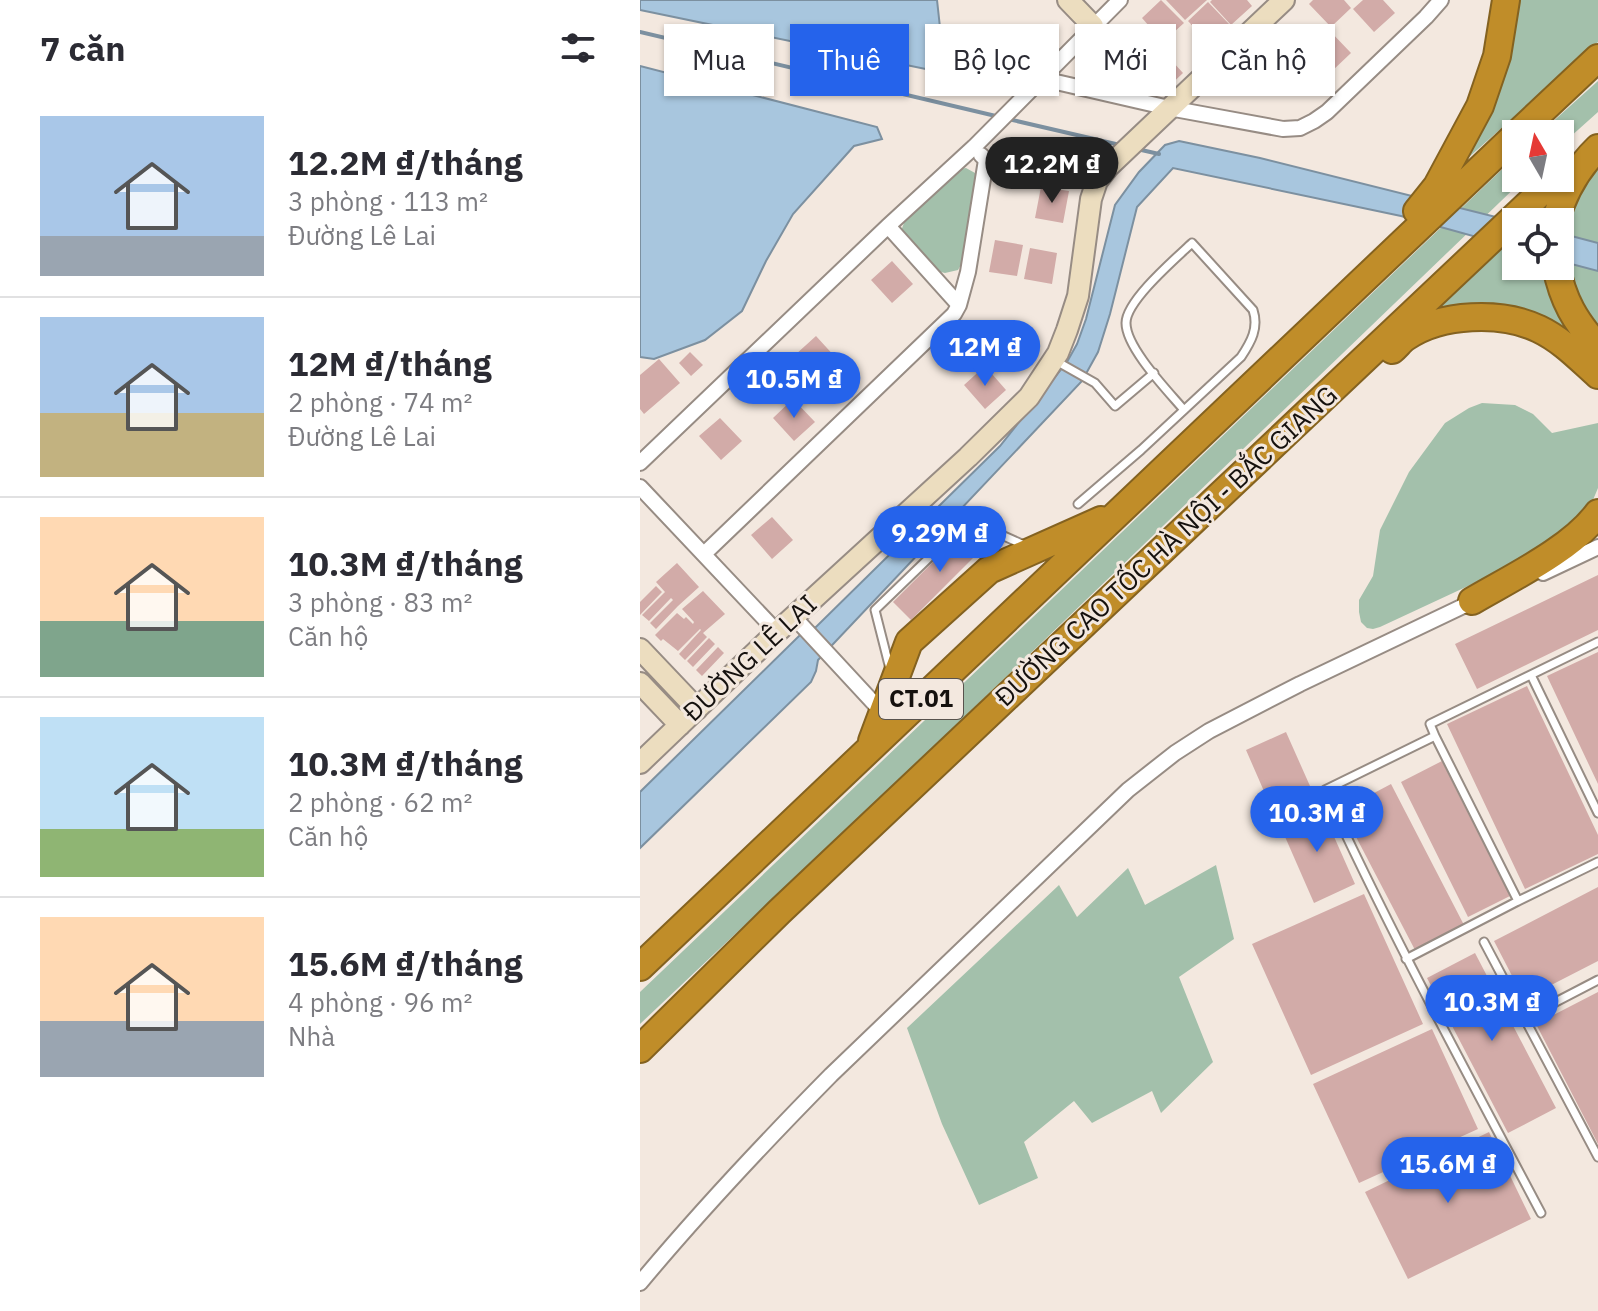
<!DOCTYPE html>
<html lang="vi">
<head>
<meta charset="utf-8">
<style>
  :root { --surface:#fff; --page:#f2f2f3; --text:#2b2b33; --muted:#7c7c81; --line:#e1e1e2; --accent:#2563eb }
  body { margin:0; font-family:"IBM Plex Sans",sans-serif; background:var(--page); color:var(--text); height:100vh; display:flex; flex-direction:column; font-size:30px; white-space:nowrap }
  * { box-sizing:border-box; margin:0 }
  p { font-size:26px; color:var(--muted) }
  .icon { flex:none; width:44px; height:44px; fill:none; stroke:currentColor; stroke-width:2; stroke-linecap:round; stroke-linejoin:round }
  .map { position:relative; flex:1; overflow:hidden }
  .details { display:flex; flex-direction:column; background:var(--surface); width:640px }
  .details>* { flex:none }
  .guide { position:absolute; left:24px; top:24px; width:760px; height:72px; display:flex; gap:16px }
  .needle { width:52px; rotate:351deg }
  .buttons { position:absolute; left:862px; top:120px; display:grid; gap:16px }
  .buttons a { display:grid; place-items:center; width:72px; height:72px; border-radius:0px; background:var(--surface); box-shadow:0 2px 6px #0004; font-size:40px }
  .price { position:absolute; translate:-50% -68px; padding:0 18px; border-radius:28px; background:var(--accent); color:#fff; font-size:26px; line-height:52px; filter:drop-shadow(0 2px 4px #0008) }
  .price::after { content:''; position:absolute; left:50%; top:48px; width:24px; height:18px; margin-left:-12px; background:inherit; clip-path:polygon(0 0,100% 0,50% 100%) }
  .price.active { background:#222; color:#fff }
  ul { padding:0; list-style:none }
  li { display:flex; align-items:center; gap:24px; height:200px; padding:0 40px }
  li+li { border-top:2px solid var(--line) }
  li span { display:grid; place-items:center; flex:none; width:224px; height:160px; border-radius:0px; color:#555 }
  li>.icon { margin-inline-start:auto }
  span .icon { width:96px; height:96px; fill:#fffc; stroke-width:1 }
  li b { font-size:34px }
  h2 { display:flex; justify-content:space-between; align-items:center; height:96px; padding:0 40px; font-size:34px }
  .pill { padding:0 28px; border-radius:0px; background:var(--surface); box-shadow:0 2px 6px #0004; font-size:28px; line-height:72px }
  .pill.active { background:var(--accent); color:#fff }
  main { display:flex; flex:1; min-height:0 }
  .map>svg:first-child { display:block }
</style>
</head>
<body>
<main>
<section class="details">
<h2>7 căn<svg class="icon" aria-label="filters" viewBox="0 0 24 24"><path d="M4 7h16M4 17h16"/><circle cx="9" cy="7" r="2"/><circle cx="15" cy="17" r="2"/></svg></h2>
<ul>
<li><span style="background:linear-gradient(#a9c7e8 75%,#9aa5b1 0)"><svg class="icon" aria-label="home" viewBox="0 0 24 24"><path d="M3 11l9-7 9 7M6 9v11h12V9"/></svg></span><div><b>12.2M ₫/tháng</b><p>3 phòng · 113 m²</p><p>Đường Lê Lai</p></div></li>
<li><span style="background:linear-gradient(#a9c7e8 60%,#c2b280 0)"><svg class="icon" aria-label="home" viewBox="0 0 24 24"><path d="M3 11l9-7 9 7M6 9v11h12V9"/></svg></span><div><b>12M ₫/tháng</b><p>2 phòng · 74 m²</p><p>Đường Lê Lai</p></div></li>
<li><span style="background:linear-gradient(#ffd9b3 65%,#7fa58c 0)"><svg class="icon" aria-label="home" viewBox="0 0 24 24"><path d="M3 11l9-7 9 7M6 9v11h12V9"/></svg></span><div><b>10.3M ₫/tháng</b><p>3 phòng · 83 m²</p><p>Căn hộ</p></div></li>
<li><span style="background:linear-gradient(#bfe0f5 70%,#8fb573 0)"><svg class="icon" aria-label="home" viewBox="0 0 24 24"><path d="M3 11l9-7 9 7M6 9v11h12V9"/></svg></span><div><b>10.3M ₫/tháng</b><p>2 phòng · 62 m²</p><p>Căn hộ</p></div></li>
<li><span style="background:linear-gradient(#ffd9b3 65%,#9aa5b1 0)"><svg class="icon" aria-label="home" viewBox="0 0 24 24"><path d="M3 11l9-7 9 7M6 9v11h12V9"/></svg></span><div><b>15.6M ₫/tháng</b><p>4 phòng · 96 m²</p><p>Nhà</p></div></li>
</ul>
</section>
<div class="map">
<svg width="958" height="1311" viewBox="0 0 958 1311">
  <rect width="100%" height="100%" fill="#f3e8df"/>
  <!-- green -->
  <path fill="#a3c0ab" d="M878,0H958V42L828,158L852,105Z
    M958,81V112L920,146V134H899Z
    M876,156V178H885L291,749L0,1024V992Z
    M958,157V243L923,234L926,215Z
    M326,168L335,173L336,177L322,263L318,270L305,273L297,271L261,231L264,223L268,218L320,169Z
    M925,174L909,222H876V266H909L939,340L922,333L777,315Z
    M926,262L958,271V338L944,317Z
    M842,403L875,405L893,414L912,433L958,423V488L950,507L939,525L871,566L740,627L733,629L727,628L721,622L719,612V600L733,576L740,530L769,472L805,423L829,408Z
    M576,865L594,939L539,977L573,1062L521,1113L512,1091L452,1123L434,1101L384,1142L398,1178L339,1205L302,1124L267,1028L419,885L437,917L488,868L505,905Z"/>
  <!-- water -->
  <path fill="#a8c6de" stroke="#7c90a0" stroke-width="2" d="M0,0H297L305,73L0,10Z
    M0,66L237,127L242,139L214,146L153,214L126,261L102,311L65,340L14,359L0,357Z
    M539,141L620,158L876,222V248L761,216L533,168L497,207L470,314L458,352L442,381L178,660L176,671L171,682L0,848V792L160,635L176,627L360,446L427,362L437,344L446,319L475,205L499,172L525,145Z
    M920,233L958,243V271L920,261Z"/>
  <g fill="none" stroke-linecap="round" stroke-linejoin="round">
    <!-- stream -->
    <path stroke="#7c90a0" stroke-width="4" d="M0,32L360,117
      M368,119L480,145
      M497,149L519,154"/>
  </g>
  <!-- building -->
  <path fill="#d2aba8" d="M521,0L544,23L523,42L502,18Z
    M526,0H567L545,20Z
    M572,0H607L612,6L591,25L570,2Z
    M673,0H704L711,8L691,27L669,4Z
    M723,0H743L755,13L734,32L713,9Z
    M568,2L590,25L569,44L548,21Z
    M689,30L711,53L691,72L669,49Z
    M522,50L543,73L523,92L501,69Z
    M620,51L642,74L621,93L600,70Z
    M401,187L429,191L423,223L395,218Z
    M355,240L383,245L377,276L349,272Z
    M390,248L417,253L412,284L384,279Z
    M252,261L273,284L252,303L231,280Z
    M176,336L197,359L176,378L155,355Z
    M50,352L63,365L51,376L39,363Z
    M19,359L40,383L4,414L0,409V375Z
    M345,366L366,390L345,409L324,385Z
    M153,399L175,422L154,441L133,418Z
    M80,418L102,441L81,460L59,436Z
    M132,517L153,540L132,559L111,535Z
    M328,527L346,545L271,620L253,602Z
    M37,563L59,587L38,606L16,629L10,623L33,600L31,598L9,621L2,615L25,592L16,582Z
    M958,575V630L837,689L815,644Z
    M16,586L22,592L0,615V602Z
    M63,591L85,614L63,633L67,637L45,660L39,654L61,630L60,629L38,651L23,639L21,641L15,635L37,613L44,619L46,617L53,624L54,622L42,609Z
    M69,638L75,644L53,667L47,661Z
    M78,647L84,653L62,676L56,670Z
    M958,652V784L907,676Z
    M887,686L958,835V854L885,889L807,724Z
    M646,732L678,804L637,821L606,750Z
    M802,761L870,896L828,917L761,782Z
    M751,784L824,925L775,950L702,810Z
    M680,805L715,884L674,903L639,823Z
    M958,887V961L884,999L854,941Z
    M724,894L783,1024L671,1075L612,944Z
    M835,953L916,1108L868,1133L787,978Z
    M958,992V1144L896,1024Z
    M792,1029L838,1129L719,1183L673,1084Z
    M849,1132L891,1219L768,1279L725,1192Z"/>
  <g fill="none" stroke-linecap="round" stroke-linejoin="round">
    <!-- lane casing -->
    <g stroke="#978c84" stroke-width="11">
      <path id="lane" d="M416,361L455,383L475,406L514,373
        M438,504L501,450L601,357C611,342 619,328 613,310L552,243C535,259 486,301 486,323C486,348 528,391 544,410
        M250,669L235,610L323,525L346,528L384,545
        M891,675L958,813
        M795,736L878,901L958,862
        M844,942L958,1157
        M766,959L878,901
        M885,1018L958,980
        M901,1213C827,1073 751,934 685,790L795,736L790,724L958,642"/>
    </g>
    <!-- street casing -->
    <g stroke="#978c84" stroke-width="18">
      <path id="street" d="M403,79L529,108L643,129L660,128L674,121L687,112L786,17L801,0
        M341,155L346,160L457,181
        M248,226L319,305
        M0,463L248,226L334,147L480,0
        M0,487L137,632
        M64,554L314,314L319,305L328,272L346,160
        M903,573L958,547
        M154,617L242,712
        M0,1283C60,1211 125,1142 191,1075L488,790L535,753L569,731L660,684L836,600"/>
    </g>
    <!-- secondary casing -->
    <g stroke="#978c84" stroke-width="24">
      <path id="secondary" d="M428,0L453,26
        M0,649L57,709
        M0,683L40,725
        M0,763L137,632L328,457L389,397L418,353L427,330L438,296L451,199L457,181L468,167L644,0"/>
    </g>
    <!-- highway casing -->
    <g stroke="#846220" stroke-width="30">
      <path id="highway" d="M877,134L958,58
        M777,211L797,186L840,106L857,56L866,0
        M915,222C923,194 937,168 958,148
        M916,266C923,301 935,321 958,347
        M752,350C757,346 761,340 766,337C801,313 862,311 899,329C922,340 939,358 958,375
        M832,601C871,578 932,549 958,513
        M232,741L269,642L349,570L461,520
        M0,967L876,135
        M0,1049L139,912L916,178"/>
    </g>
    <!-- lane -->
    <use href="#lane" stroke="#fff" stroke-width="7"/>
    <!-- street -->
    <use href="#street" stroke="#fff" stroke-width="14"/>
    <!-- secondary -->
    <use href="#secondary" stroke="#ecddbf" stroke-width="20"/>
    <!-- highway -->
    <use href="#highway" stroke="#c08d29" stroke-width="26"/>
  </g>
  <g text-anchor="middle" stroke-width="6" stroke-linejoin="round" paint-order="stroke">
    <!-- shield labels -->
    <rect fill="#f3e8df" stroke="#58524d" stroke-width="2" x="239" y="679" width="84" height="40" rx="6"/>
    <g font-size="24" font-weight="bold" fill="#15110e">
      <text x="281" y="707">CT.01</text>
    </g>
    <!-- street labels -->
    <g font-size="26" fill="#15110e" stroke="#f3e8df">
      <text transform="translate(526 546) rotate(-43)" y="9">ĐƯỜNG CAO TỐC HÀ NỘI - BẮC GIANG</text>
      <text transform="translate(110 658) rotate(-43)" y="9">ĐƯỜNG LÊ LAI</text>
    </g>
  </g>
</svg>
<div class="buttons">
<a><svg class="needle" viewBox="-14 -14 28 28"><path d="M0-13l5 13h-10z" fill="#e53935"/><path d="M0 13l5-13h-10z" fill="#7c7c81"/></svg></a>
<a><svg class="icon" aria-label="locate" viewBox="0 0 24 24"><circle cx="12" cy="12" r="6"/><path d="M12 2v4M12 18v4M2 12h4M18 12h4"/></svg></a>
</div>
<b class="price active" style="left:412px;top:205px">12.2M ₫</b>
<b class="price" style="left:345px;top:388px">12M ₫</b>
<b class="price" style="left:154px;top:420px">10.5M ₫</b>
<b class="price" style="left:300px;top:574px">9.29M ₫</b>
<b class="price" style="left:677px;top:854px">10.3M ₫</b>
<b class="price" style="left:852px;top:1043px">10.3M ₫</b>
<b class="price" style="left:808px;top:1205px">15.6M ₫</b>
<div class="guide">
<a class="pill">Mua</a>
<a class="pill active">Thuê</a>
<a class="pill">Bộ lọc</a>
<a class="pill">Mới</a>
<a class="pill">Căn hộ</a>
</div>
</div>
</main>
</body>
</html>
